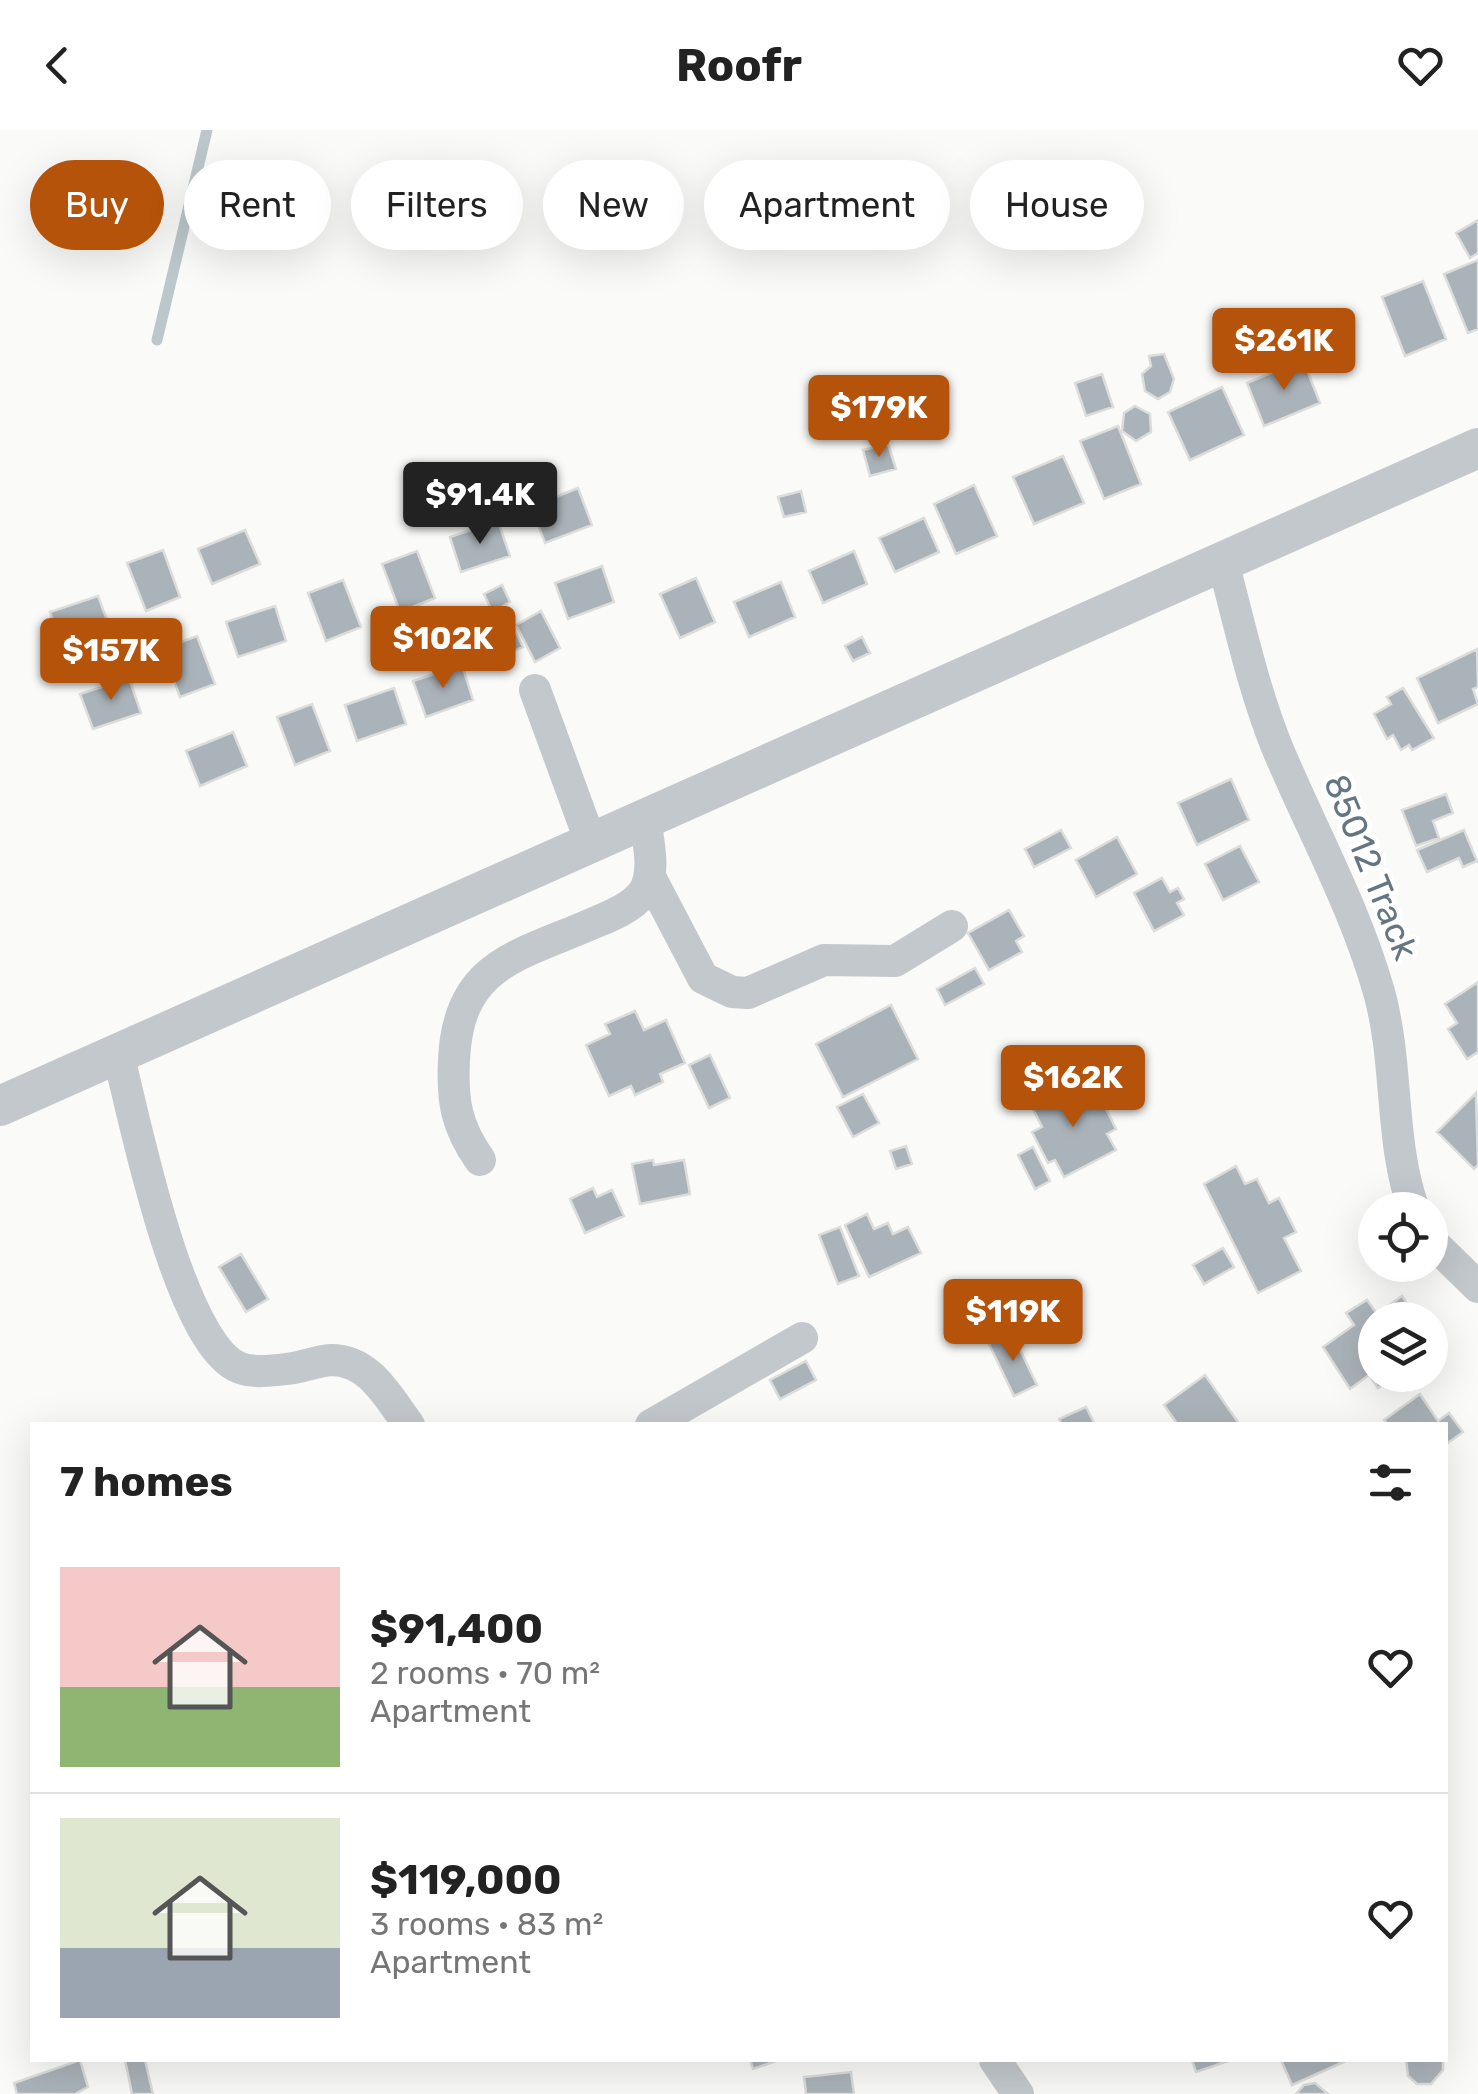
<!DOCTYPE html>
<html lang="en">
<head>
<meta charset="utf-8">
<style>
  :root { --surface:#fff; --page:#f2f2f2; --text:#222; --muted:#767676; --line:#e0e0e0; --accent:#b45309 }
  body { margin:0; font-family:Rubik,sans-serif; background:var(--page); color:var(--text); height:100vh; display:flex; flex-direction:column; font-size:38px; white-space:nowrap }
  * { box-sizing:border-box; margin:0 }
  p { font-size:32px; color:var(--muted) }
  .icon { flex:none; width:55px; height:55px; fill:none; stroke:currentColor; stroke-width:2; stroke-linecap:round; stroke-linejoin:round }
  .map { position:relative; flex:1; overflow:hidden }
  .details { position:absolute; left:30px; top:1292px; width:1418px; height:640px; display:flex; flex-direction:column; background:var(--surface); border-radius:0px; box-shadow:0 10px 40px #0002 }
  .details>* { flex:none }
  .banner { position:absolute; left:30px; top:30px; width:1420px; height:90px; display:flex; gap:20px }
  .tools { position:absolute; left:1358px; top:1062px; display:grid; gap:20px }
  .tools a { display:grid; place-items:center; width:90px; height:90px; border-radius:50%; background:var(--surface); box-shadow:0 10px 40px #0002; font-size:50px }
  .price { position:absolute; translate:-50% -85px; padding:0 22px; border-radius:10px; background:var(--accent); color:#fff; font-size:32px; line-height:65px; filter:drop-shadow(0 2px 5px #0008) }
  .price::after { content:''; position:absolute; left:50%; top:60px; width:30px; height:22px; margin-left:-15px; background:inherit; clip-path:polygon(0 0,100% 0,50% 100%) }
  .price.selected { background:#222; color:#fff }
  ul { padding:0; list-style:none }
  li { display:flex; align-items:center; gap:30px; height:250px; padding:0 30px }
  li+li { border-top:2px solid var(--line) }
  li span { display:grid; place-items:center; flex:none; width:280px; height:200px; border-radius:0px; color:#555 }
  li>.icon { margin-inline-start:auto }
  span .icon { width:120px; height:120px; fill:#fffc; stroke-width:1 }
  li b { font-size:42px }
  h2 { display:flex; justify-content:space-between; align-items:center; height:120px; padding:0 30px; font-size:42px }
  .chip { padding:0 35px; border-radius:45px; background:var(--surface); box-shadow:0 10px 40px #0002; font-size:35px; line-height:90px }
  .chip.selected { background:var(--accent); color:#fff }
  header { display:flex; justify-content:space-between; align-items:center; height:130px; padding:0 30px; background:var(--surface); font-size:45px; font-weight:700 }
  .map>svg:first-child { display:block }
</style>
</head>
<body>
<header><svg class="icon" aria-label="back" viewBox="0 0 24 24"><path d="M15 5l-7 7 7 7"/></svg>Roofr<svg class="icon" aria-label="heart" viewBox="0 0 24 24"><path d="M12 20l-8-8c-3-5 5-10 8-4 3-6 11-1 8 4z"/></svg></header>
<div class="map">
<svg width="1478" height="1964" viewBox="0 0 1478 1964">
  <rect width="100%" height="100%" fill="#fafaf8"/>
  <g fill="none" stroke-linecap="round" stroke-linejoin="round">
    <!-- stream -->
    <path stroke="#bbc7cb" stroke-width="11" d="M157,210L207,0"/>
  </g>
  <!-- building -->
  <path fill="#aab3b9" stroke="#dcdcda" stroke-width="2.5" d="M1478,90V123L1470,128L1456,103Z
    M1478,130V199L1468,203L1444,144Z
    M1423,151L1446,209L1405,226L1382,167Z
    M1164,224L1174,249L1170,262L1158,269L1145,261L1142,244L1151,236L1149,226Z
    M1303,230L1320,273L1264,296L1247,253Z
    M1102,244L1113,277L1086,286L1075,253Z
    M1222,257L1244,305L1190,330L1168,282Z
    M1135,276L1150,284L1151,302L1136,311L1122,301L1124,283Z
    M1118,296L1141,354L1104,369L1080,311Z
    M888,314L896,339L870,346L863,320Z
    M1063,326L1084,373L1034,394L1013,347Z
    M974,355L997,406L956,424L934,374Z
    M578,358L592,395L545,413L531,377Z
    M801,361L806,382L784,387L778,367Z
    M924,388L939,422L895,442L879,408Z
    M498,391L510,426L461,442L450,407Z
    M245,400L260,434L212,454L198,419Z
    M163,420L180,467L146,481L127,433Z
    M417,421L435,468L400,482L382,434Z
    M854,421L867,454L823,473L809,441Z
    M602,436L614,472L568,489L555,453Z
    M696,448L715,492L680,508L660,464Z
    M343,450L361,497L326,511L308,463Z
    M781,452L795,487L749,507L734,472Z
    M502,455L510,472L503,476L523,517L499,528L478,486L491,479L484,464Z
    M98,466L111,501L62,518L50,482Z
    M275,476L286,511L238,527L226,492Z
    M541,481L560,518L535,532L516,495Z
    M197,506L215,554L180,567L162,519Z
    M862,507L870,523L853,531L845,516Z
    M1477,519L1478,557L1473,559L1478,574L1438,593L1417,548Z
    M462,535L473,570L426,587L413,551Z
    M129,548L141,583L93,599L80,564Z
    M394,558L406,594L357,611L345,575Z
    M1403,558L1434,608L1412,620L1409,615L1401,620L1393,605L1387,609L1374,584L1391,574L1387,567Z
    M312,574L330,621L295,635L277,587Z
    M233,602L247,636L200,656L186,621Z
    M1231,649L1249,690L1197,715L1178,673Z
    M1446,664L1453,683L1433,691L1439,708L1416,716L1402,680Z
    M1061,700L1071,718L1034,737L1025,719Z
    M1464,700L1477,731L1463,737L1459,728L1427,742L1417,720Z
    M1117,707L1137,744L1096,767L1076,730Z
    M1240,716L1259,752L1223,770L1205,734Z
    M1162,748L1170,762L1178,758L1184,769L1177,773L1184,785L1154,801L1134,763Z
    M1009,780L1024,806L1016,811L1022,822L989,840L968,803Z
    M975,838L984,854L945,875L937,859Z
    M1478,852V922L1467,929L1448,899L1457,893L1445,874Z
    M891,875L918,929L843,967L816,914Z
    M635,881L644,900L666,890L685,933L660,944L663,952L635,965L631,956L609,966L586,915L610,904L605,894Z
    M710,925L730,968L709,978L689,935Z
    M1059,929L1071,951L1051,961L1040,940Z
    M1081,952L1092,973L1101,969L1116,999L1107,1004L1116,1020L1064,1047L1055,1030L1048,1033L1032,1002L1042,997L1032,977Z
    M1476,963L1478,1035L1474,1039L1437,1002Z
    M863,964L879,993L853,1007L837,977Z
    M906,1016L912,1034L896,1039L890,1021Z
    M1033,1017L1050,1051L1035,1059L1018,1025Z
    M653,1030L654,1035L684,1030L690,1064L640,1074L632,1034Z
    M1236,1036L1245,1054L1257,1049L1269,1073L1279,1068L1296,1102L1284,1108L1301,1141L1258,1163L1204,1054Z
    M593,1058L597,1067L612,1060L624,1086L585,1103L570,1069Z
    M867,1084L874,1099L888,1093L893,1104L908,1097L921,1123L869,1147L845,1095Z
    M840,1097L859,1146L838,1154L819,1105Z
    M1223,1118L1234,1137L1204,1154L1193,1135Z
    M241,1124L268,1169L246,1182L219,1137Z
    M1402,1166L1418,1190H1375V1245H1398L1378,1258L1369,1245L1350,1259L1323,1217L1354,1195L1346,1183L1367,1170L1377,1184Z
    M1012,1203L1037,1255L1014,1266L989,1214Z
    M806,1231L816,1250L780,1269L770,1250Z
    M1205,1245L1240,1295H1178L1164,1275Z
    M1420,1264L1438,1291L1449,1283L1463,1302L1445,1315V1295H1388L1384,1290Z
    M1086,1277L1095,1295H1062L1059,1289Z
    M80,1930L88,1957L75,1964H17L14,1953Z
    M125,1930H145L153,1964H132Z
    M750,1930H779L753,1939Z
    M1192,1930H1231L1196,1942Z
    M1281,1930H1348L1292,1955Z
    M1406,1930H1443V1940L1431,1954H1417L1408,1946Z
    M851,1942L854,1964H806L804,1947Z
    M1315,1953L1328,1964H1296L1304,1955Z"/>
  <g fill="none" stroke-linecap="round" stroke-linejoin="round">
    <!-- minor -->
    <path stroke="#c3c8cc" stroke-width="32" d="M1223,432C1240,496 1254,562 1279,622C1313,702 1355,778 1379,862C1399,934 1389,1010 1414,1080
      M535,560L591,713
      M650,747L703,848L732,862L748,863L824,830L895,831L952,796
      M118,923C134,987 179,1215 240,1238C254,1243 271,1241 286,1239C301,1238 316,1231 331,1230C370,1230 388,1267 409,1295
      M480,1030C456,996 452,971 454,930C458,832 520,826 596,792C611,786 632,777 642,764C657,744 648,711 645,689
      M1430,1110L1478,1157
      M651,1295L802,1208
      M995,1930L1018,1964"/>
    <!-- tertiary -->
    <path stroke="#c3c8cc" stroke-width="40" d="M0,976L1478,318"/>
  </g>
  <g text-anchor="middle" stroke-width="10" stroke-linejoin="round" paint-order="stroke">
    <!-- street labels -->
    <g font-size="35" fill="#657683" stroke="#fff">
      <text transform="translate(1371 737) rotate(68)" y="12">85012 Track</text>
    </g>
  </g>
</svg>
<div class="tools">
<a><svg class="icon" aria-label="locate" viewBox="0 0 24 24"><circle cx="12" cy="12" r="6"/><path d="M12 2v4M12 18v4M2 12h4M18 12h4"/></svg></a>
<a><svg class="icon" aria-label="layers" viewBox="0 0 24 24"><path d="M12 4l9 5-9 5-9-5zM3 14l9 5 9-5"/></svg></a>
</div>
<b class="price" style="left:1284px;top:263px">$261K</b>
<b class="price" style="left:879px;top:330px">$179K</b>
<b class="price selected" style="left:480px;top:417px">$91.4K</b>
<b class="price" style="left:443px;top:561px">$102K</b>
<b class="price" style="left:111px;top:573px">$157K</b>
<b class="price" style="left:1073px;top:1000px">$162K</b>
<b class="price" style="left:1013px;top:1234px">$119K</b>
<div class="banner">
<a class="chip selected">Buy</a>
<a class="chip">Rent</a>
<a class="chip">Filters</a>
<a class="chip">New</a>
<a class="chip">Apartment</a>
<a class="chip">House</a>
</div>
<section class="details">
<h2>7 homes<svg class="icon" aria-label="filters" viewBox="0 0 24 24"><path d="M4 7h16M4 17h16"/><circle cx="9" cy="7" r="2"/><circle cx="15" cy="17" r="2"/></svg></h2>
<ul>
<li><span style="background:linear-gradient(#f6c9c9 60%,#8fb573 0)"><svg class="icon" aria-label="home" viewBox="0 0 24 24"><path d="M3 11l9-7 9 7M6 9v11h12V9"/></svg></span><div><b>$91,400</b><p>2 rooms · 70 m²</p><p>Apartment</p></div><svg class="icon" aria-label="heart" viewBox="0 0 24 24"><path d="M12 20l-8-8c-3-5 5-10 8-4 3-6 11-1 8 4z"/></svg></li>
<li><span style="background:linear-gradient(#dfe7d0 65%,#9aa5b1 0)"><svg class="icon" aria-label="home" viewBox="0 0 24 24"><path d="M3 11l9-7 9 7M6 9v11h12V9"/></svg></span><div><b>$119,000</b><p>3 rooms · 83 m²</p><p>Apartment</p></div><svg class="icon" aria-label="heart" viewBox="0 0 24 24"><path d="M12 20l-8-8c-3-5 5-10 8-4 3-6 11-1 8 4z"/></svg></li>
</ul>
</section>
</div>
</body>
</html>
